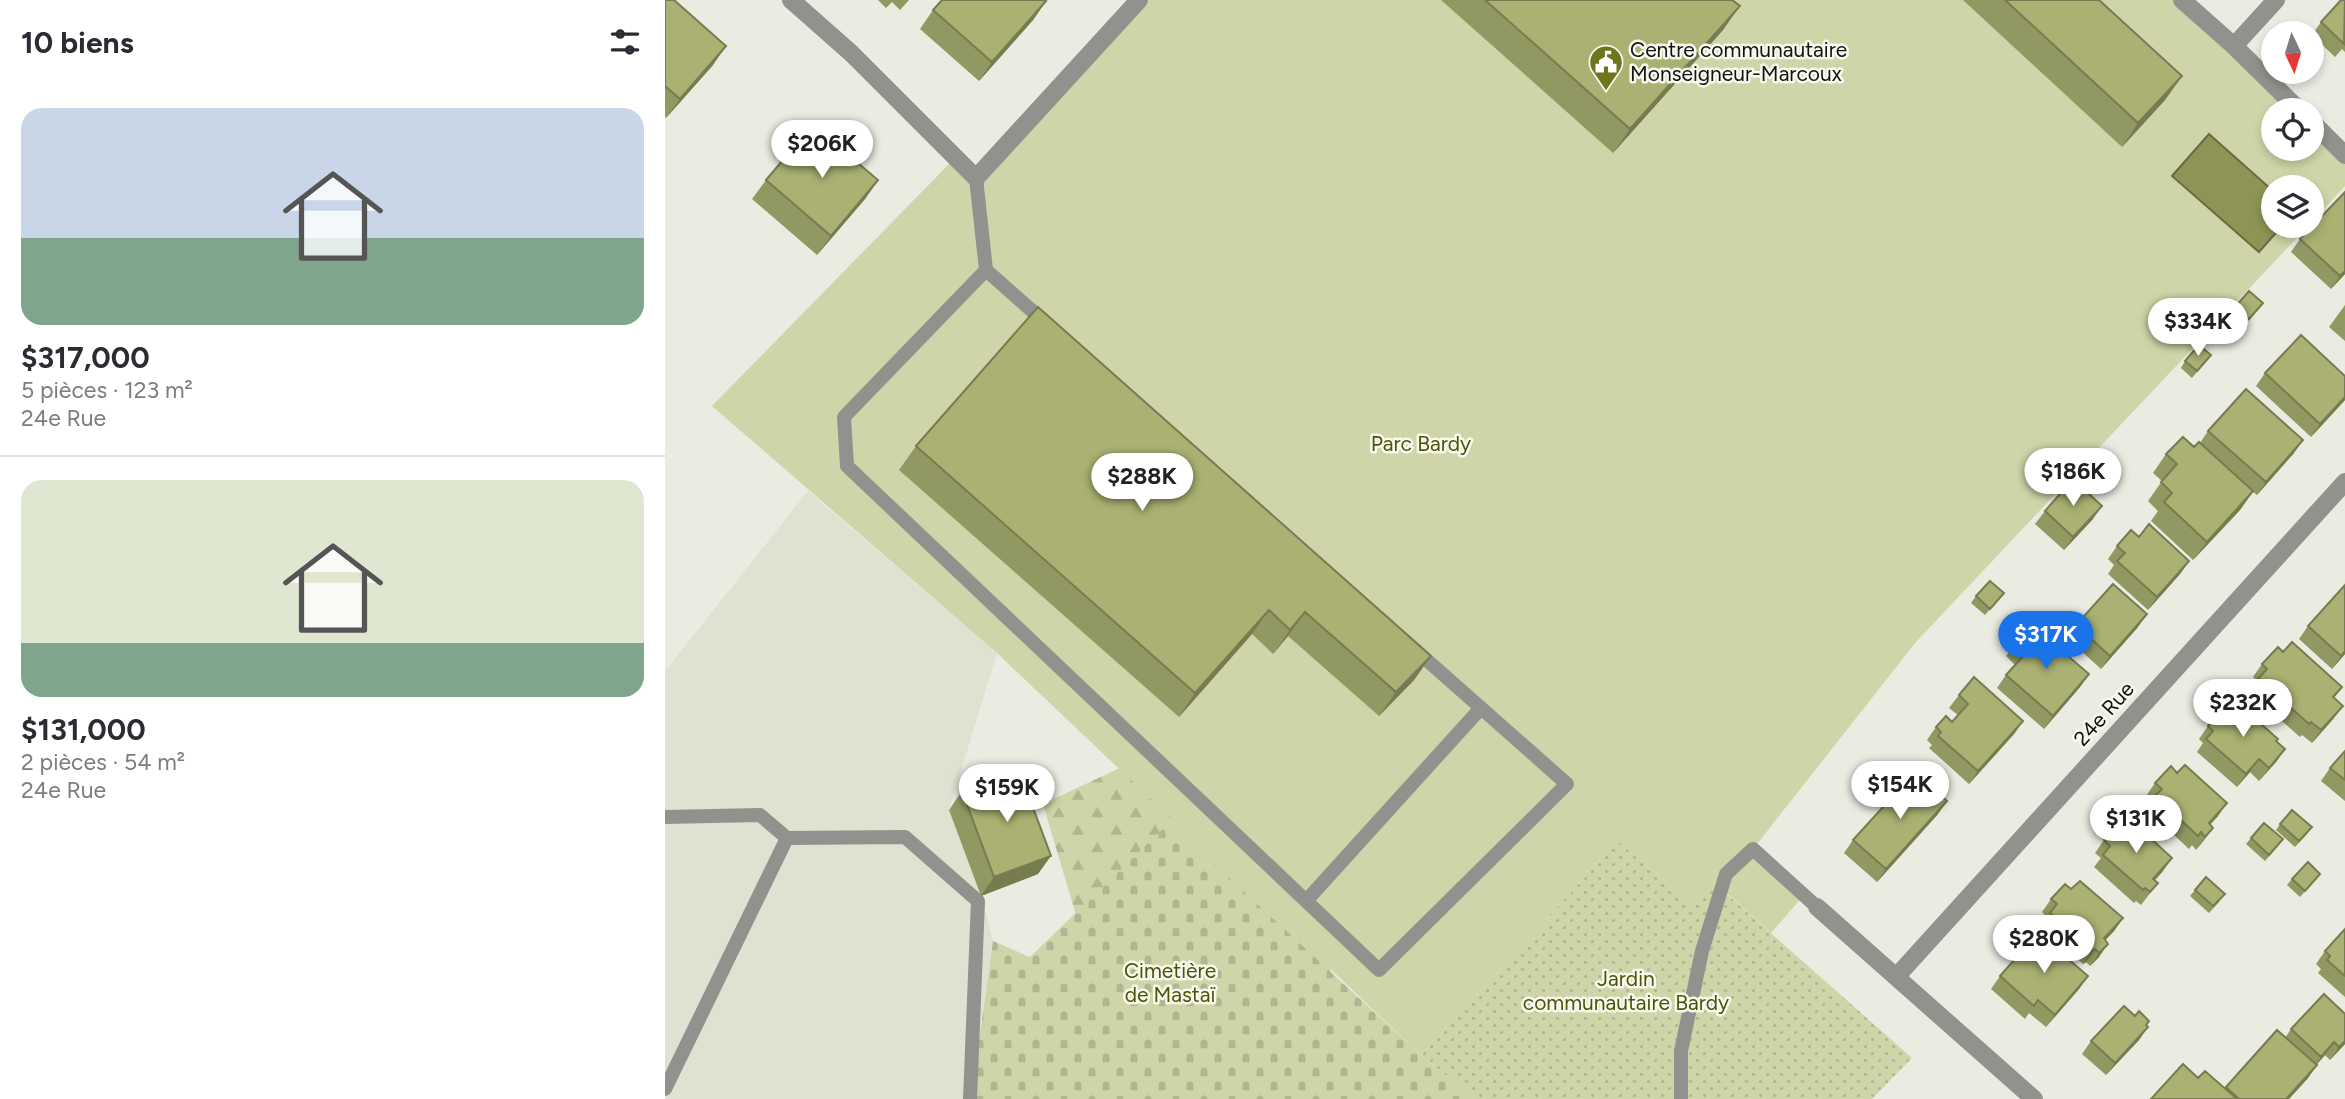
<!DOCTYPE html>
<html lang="fr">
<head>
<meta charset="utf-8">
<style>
  :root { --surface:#fff; --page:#f7f7f7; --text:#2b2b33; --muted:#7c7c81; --line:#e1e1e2; --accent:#1a73e8 }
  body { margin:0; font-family:Figtree,sans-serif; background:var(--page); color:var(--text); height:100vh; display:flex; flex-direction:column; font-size:26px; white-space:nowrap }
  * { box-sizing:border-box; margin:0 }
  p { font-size:23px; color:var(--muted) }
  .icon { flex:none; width:38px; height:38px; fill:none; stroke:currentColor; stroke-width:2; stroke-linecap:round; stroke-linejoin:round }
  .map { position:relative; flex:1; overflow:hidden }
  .side { display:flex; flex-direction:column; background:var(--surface); width:665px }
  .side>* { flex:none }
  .needle { width:46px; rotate:176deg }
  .controls { position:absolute; left:1596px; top:21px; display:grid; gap:14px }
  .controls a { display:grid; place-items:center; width:63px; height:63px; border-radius:50%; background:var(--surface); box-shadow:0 4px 10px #0003; font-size:35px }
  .price { position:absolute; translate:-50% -60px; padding:0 16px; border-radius:24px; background:#fff; color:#222; font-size:23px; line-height:46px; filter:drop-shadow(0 2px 4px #0008) }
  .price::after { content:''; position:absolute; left:50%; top:42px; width:21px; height:16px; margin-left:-10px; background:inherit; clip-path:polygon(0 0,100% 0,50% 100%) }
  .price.current { background:var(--accent); color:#fff }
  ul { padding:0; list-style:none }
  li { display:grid; align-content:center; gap:14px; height:371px; padding:0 21px }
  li+li { border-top:2px solid var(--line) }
  li span { display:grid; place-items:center; height:217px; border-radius:21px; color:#555 }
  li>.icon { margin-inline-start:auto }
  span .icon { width:126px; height:126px; fill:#fffc; stroke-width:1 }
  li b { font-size:30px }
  h2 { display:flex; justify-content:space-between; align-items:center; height:84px; padding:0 21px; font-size:30px }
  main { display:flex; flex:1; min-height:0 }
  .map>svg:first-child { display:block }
</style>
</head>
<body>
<main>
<section class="side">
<h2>10 biens<svg class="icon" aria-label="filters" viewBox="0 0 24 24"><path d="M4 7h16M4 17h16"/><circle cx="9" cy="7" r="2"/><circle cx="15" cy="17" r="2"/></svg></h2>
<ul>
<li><span style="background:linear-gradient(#c9d6e8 60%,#7fa58c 0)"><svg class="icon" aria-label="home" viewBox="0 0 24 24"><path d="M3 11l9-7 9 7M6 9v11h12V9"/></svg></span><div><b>$317,000</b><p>5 pièces · 123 m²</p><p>24e Rue</p></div></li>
<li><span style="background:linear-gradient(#dfe7d0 75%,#7fa58c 0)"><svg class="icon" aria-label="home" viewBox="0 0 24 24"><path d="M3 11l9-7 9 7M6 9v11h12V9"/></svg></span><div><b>$131,000</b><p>2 pièces · 54 m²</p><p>24e Rue</p></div></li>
</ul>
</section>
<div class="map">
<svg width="1680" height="1099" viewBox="0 0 1680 1099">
  <defs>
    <pattern id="grass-dots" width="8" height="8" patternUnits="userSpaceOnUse" patternTransform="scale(1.75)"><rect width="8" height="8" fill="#cfd5a8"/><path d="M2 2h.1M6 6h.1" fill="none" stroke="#b1b68f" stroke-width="1.8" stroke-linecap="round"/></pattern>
    <pattern id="forest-firs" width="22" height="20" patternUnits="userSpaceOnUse" patternTransform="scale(1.75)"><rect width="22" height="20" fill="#cfd5a8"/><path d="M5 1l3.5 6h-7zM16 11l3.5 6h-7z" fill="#b1b68f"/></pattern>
    <pattern id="cemetery-stones" width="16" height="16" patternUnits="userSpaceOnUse" patternTransform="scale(1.75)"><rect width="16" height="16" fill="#cfd5a8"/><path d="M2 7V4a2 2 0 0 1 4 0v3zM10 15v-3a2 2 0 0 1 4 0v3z" fill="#b1b68f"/></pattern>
  </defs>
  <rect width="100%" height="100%" fill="#eaebe1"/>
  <!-- built -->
  <path fill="#dfe2d0" d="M143,491L332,653L284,810L316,896L328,941L306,1099H0V671Z"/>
  <!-- grass -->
  <path fill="url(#grass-dots)" d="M953,841L1027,904L1047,881L1247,1058L1207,1099H810L756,1055Z"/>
  <!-- forest -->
  <path fill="url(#forest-firs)" d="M476,758L684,956L501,1099H317L418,939L378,804Z"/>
  <!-- cemetery -->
  <path fill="url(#cemetery-stones)" d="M504,823L756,1055L810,1099H306L328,941L365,957Z"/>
  <!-- park -->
  <path fill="#cfd5a8" d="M474,0H1517L1634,110H1608V149H1647V122L1680,155V186L1647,222V187H1608V226H1643L1251,642L1088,849L1139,895L1106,933L1048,881L1027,904L953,841L756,1055L332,653L47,406L290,158L311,178Z"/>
  <!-- water -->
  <path fill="#8d9456" stroke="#686d41" stroke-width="2" d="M1544,134L1608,191V226H1617L1594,252L1507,176Z"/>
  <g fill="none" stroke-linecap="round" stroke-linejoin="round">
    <!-- service -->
    <path stroke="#91928e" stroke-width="14" d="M311,178L321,270
      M321,270L902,784L714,970L182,466L179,417Z
      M0,817L95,815L122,838L240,837L313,901L305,1099
      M641,901L816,708
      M0,1089L122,838
      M1016,1099V1051L1037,951L1061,874L1088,849L1152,907"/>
    <!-- minor -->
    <path stroke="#91928e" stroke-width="18" d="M126,0L186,53L311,178L474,0
      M1517,0L1569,46L1634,110
      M1569,46L1611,0
      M1647,122L1680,155
      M1152,907L1369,1099
      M1232,976L1680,482"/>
  </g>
  <!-- wall -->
  <path fill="#929862" d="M0,0L48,65L1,118L0,116Z
    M213,0H244L235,10L227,2L221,8Z
    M776,0H1067L1058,30L948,153Z
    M1298,0H1434L1517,76L1500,100L1457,147Z
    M1680,0V52L1677,49L1670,57L1647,35L1656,22Z
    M381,1L368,20L314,81L255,29L268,10Z
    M101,180H213L200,199L152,255L87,199Z
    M1680,192V274L1666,289L1626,252L1635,239Z
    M1598,303L1579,326L1566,314L1570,307Z
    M1680,305V341L1664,327Z
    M1546,355L1527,378L1516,368L1520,361Z
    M1600,373L1680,376V400L1646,437L1591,386Z
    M1543,431L1629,453L1592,495L1588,492L1575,510L1528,560L1486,521L1493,511L1483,501L1497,481L1488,473L1501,454L1529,447L1535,443Z
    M251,446L766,656L749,680L714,716L623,636L608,654L587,634L514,717L234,470Z
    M1380,511L1428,519L1399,550L1370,524Z
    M1474,537L1524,561L1515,574L1483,610L1443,574L1449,565L1443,559L1452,546Z
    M1680,585V654L1667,669L1634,639L1643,626Z
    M1339,593L1320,615L1306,603L1311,596Z
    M1411,625L1473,627L1436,669L1402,638Z
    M1350,643L1424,674L1415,687L1379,729L1332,688L1341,675L1350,665L1341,656Z
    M1618,652L1677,687L1669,698V718L1647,743L1637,735L1635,737L1584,692L1592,681L1588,677L1597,664Z
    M1294,695L1358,721L1349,734L1304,784L1264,748L1267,745L1262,740L1271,727L1287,722L1293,715L1284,708Z
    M1565,711L1611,741L1620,749L1611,762L1594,781L1585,772L1572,787L1532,752L1538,743L1534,739L1543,726Z
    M1680,751V801L1656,781L1665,768Z
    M1490,783L1553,816L1545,825L1539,840L1531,850L1527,845L1524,849L1481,809L1487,801L1481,796Z
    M297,791L373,874L316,896L284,810Z
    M1273,814L1212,882L1179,853L1188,840Z
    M1615,824L1642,834L1630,847L1611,830Z
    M1586,838L1613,846L1600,861L1581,844Z
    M1439,840L1498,871L1490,880L1493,883L1476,905L1471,901L1469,903L1429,867L1436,858L1430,853Z
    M1655,874L1635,897L1622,885L1627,879Z
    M1406,889L1458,918L1449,931L1440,940L1434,957L1425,966L1421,962L1418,964L1376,926L1382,917L1377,912L1386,899Z
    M1530,890L1555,901L1544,913L1525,896Z
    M1680,929V997L1653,973L1656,969L1651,964L1660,951Z
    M1335,976H1423L1414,989L1381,1027L1364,1013L1360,1019L1326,989Z
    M1680,1014V1044L1665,1060L1660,1055L1651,1065L1643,1078L1624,1099H1486L1533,1078L1560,1088L1612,1030L1620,1038L1626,1029Z
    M1470,1016L1484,1021L1474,1040L1441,1075L1417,1054L1426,1041Z"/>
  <!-- shaded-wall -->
  <path fill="#777c50" d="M381,1L368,20L314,81L327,62Z
    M1075,6L1058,30L948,153L965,129Z
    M61,46L48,65L1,118L15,99Z
    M1517,76L1500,100L1457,147L1473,123Z
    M213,180L200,199L152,255L166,236Z
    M1680,271V274L1666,289L1675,276Z
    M1680,397V400L1646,437L1655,424Z
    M1638,440L1629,453L1592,495L1601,482Z
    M1588,491L1575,510L1528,560L1542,542Z
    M1437,506L1428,519L1399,550L1408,537Z
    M1524,561L1515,574L1483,610L1492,597Z
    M604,610L587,634L514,717L530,693Z
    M640,612L623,636L608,654L625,630Z
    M1482,614L1473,627L1436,669L1445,656Z
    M1680,651V654L1667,669L1676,656Z
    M766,656L749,680L714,716L731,692Z
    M1424,674L1415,687L1379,729L1388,716Z
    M1678,706L1669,718L1647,743L1656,730Z
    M1358,721L1349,734L1304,784L1313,771Z
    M1620,749L1611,762L1594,781L1604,768Z
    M1594,759L1585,772L1572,787L1581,774Z
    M1282,801L1273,814L1212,882L1221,869Z
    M1562,803L1553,816L1534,836L1544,823Z
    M1548,828L1539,840L1531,850L1540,837Z
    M386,856L373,874L316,896L329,877Z
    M1507,858L1498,871L1479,892L1488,879Z
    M1458,918L1449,931L1430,951L1439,938Z
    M1443,944L1434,957L1425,966L1434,953Z
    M1430,949L1421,962L1418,964L1427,951Z
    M1423,976L1414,989L1381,1027L1390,1015Z
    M1483,1027L1474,1040L1441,1075L1450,1063Z
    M1680,1041V1044L1665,1060L1674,1047Z
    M1669,1042L1660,1055L1647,1070L1656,1057Z
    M1652,1065L1643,1078L1624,1099H1621Z"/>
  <!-- building -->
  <path fill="#aab172" stroke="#777c50" stroke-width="2" d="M0,0H9L61,46L15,99L0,86Z
    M277,0H379L381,1L327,62L268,10Z
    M820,0H1067L1075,6L965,129Z
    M1340,0H1434L1517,76L1473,123Z
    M1676,0H1680L1679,44L1656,22Z
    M148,125L213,180L166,236L101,180Z
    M1680,192V271L1675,276L1635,239Z
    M1584,291L1598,303L1584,319L1570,307Z
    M373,307L766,656L731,692L640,612L625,630L604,610L530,693L251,446Z
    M1636,335L1680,376V397L1655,424L1600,373Z
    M1534,345L1546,355L1532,371L1520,361Z
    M1581,389L1638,440L1601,482L1543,431Z
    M1518,437L1529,447L1534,442L1588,491L1542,542L1499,502L1507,493L1496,482L1512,464L1501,454Z
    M1408,479L1437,506L1408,537L1380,511Z
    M1484,524L1524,561L1492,597L1452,561L1460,553L1452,546L1466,530L1474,537Z
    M1325,581L1339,593L1325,609L1311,596Z
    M1448,584L1482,614L1445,656L1411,625Z
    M1680,585V651L1676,656L1643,626Z
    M1367,625L1424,674L1388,716L1341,675L1361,653L1350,643Z
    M1627,642L1677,687L1668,697L1678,706L1656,730L1646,722L1644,724L1593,679L1602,669L1597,664L1613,647L1618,652Z
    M1309,677L1358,721L1313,771L1273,736L1276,732L1271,727L1281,716L1287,722L1303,704L1294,695Z
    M1572,703L1613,739L1611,741L1620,749L1604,768L1594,759L1581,774L1541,739L1548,731L1543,726L1560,706L1565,711Z
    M1680,751V780L1665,768Z
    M1520,765L1562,803L1544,823L1548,828L1540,837L1536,832L1533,836L1490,796L1497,789L1490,783L1506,766L1512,773Z
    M354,770L386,856L329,877L297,791Z
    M1250,772L1282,801L1221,869L1188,840Z
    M1627,810L1647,827L1634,841L1615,824Z
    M1468,822L1507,858L1488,879L1493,883L1485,892L1480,888L1478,890L1438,855L1445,846L1439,840L1452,825L1460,831Z
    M1599,823L1618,839L1604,855L1586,838Z
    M1643,862L1655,874L1640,891L1627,879Z
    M1541,877L1560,894L1548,906L1530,890Z
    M1415,881L1458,918L1439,938L1443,944L1434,953L1430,949L1427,951L1385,913L1392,904L1386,899L1400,884L1406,889Z
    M1680,929V976L1662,960L1665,956L1660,951Z
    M1373,933L1423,976L1390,1015L1373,1000L1369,1006L1335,976Z
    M1659,994L1680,1014V1041L1674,1047L1669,1042L1656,1057L1626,1029Z
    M1459,1006L1470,1016L1474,1011L1484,1021L1481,1025L1483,1027L1450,1063L1426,1041Z
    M1612,1030L1652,1065L1621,1099H1574L1561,1087Z
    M1518,1064L1533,1078L1540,1071L1572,1099H1486Z"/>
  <!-- icons -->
  <defs>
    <g id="civic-pin" transform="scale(1.75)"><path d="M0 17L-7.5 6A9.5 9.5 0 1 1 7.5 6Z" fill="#6e751d" stroke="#f7f9ee"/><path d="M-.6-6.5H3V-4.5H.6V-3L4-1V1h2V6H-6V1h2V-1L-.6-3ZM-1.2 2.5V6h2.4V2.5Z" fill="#fff"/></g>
  </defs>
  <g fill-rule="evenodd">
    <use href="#civic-pin" x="941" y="62"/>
  </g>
  <g text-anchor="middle" stroke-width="5" stroke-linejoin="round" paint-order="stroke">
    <!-- poi labels -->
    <g font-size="21" fill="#12120f" stroke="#f7f9ee" text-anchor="start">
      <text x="965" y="57">Centre communautaire<tspan x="965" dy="24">Monseigneur-Marcoux</tspan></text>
    </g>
    <!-- park labels -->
    <g font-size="21" fill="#4e5307" stroke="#f7f9ee">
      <text x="756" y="451">Parc Bardy</text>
      <text x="505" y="978">Cimetière<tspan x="505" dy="24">de Mastaï</tspan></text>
      <text x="961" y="986">Jardin<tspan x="961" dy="24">communautaire Bardy</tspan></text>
    </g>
    <!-- street labels -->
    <g font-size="21" fill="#12120f" stroke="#f7f9ee">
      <text transform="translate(1439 714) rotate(-48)" y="7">24e Rue</text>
    </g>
  </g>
</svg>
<div class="controls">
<a><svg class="needle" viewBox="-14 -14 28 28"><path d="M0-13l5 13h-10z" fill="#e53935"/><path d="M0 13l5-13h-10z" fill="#7c7c81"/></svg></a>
<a><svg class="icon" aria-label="locate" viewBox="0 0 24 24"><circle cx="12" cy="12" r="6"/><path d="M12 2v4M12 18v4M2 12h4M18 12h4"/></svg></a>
<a><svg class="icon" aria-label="layers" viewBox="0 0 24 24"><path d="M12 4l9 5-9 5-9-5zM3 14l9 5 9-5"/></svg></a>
</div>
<b class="price" style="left:157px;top:180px">$206K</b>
<b class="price" style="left:1533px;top:358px">$334K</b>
<b class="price" style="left:1408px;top:508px">$186K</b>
<b class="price" style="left:477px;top:513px">$288K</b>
<b class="price current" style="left:1381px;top:671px">$317K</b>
<b class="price" style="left:1578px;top:739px">$232K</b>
<b class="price" style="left:1235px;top:821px">$154K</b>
<b class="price" style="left:342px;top:824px">$159K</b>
<b class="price" style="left:1471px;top:855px">$131K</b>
<b class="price" style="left:1379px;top:975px">$280K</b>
</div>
</main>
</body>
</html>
